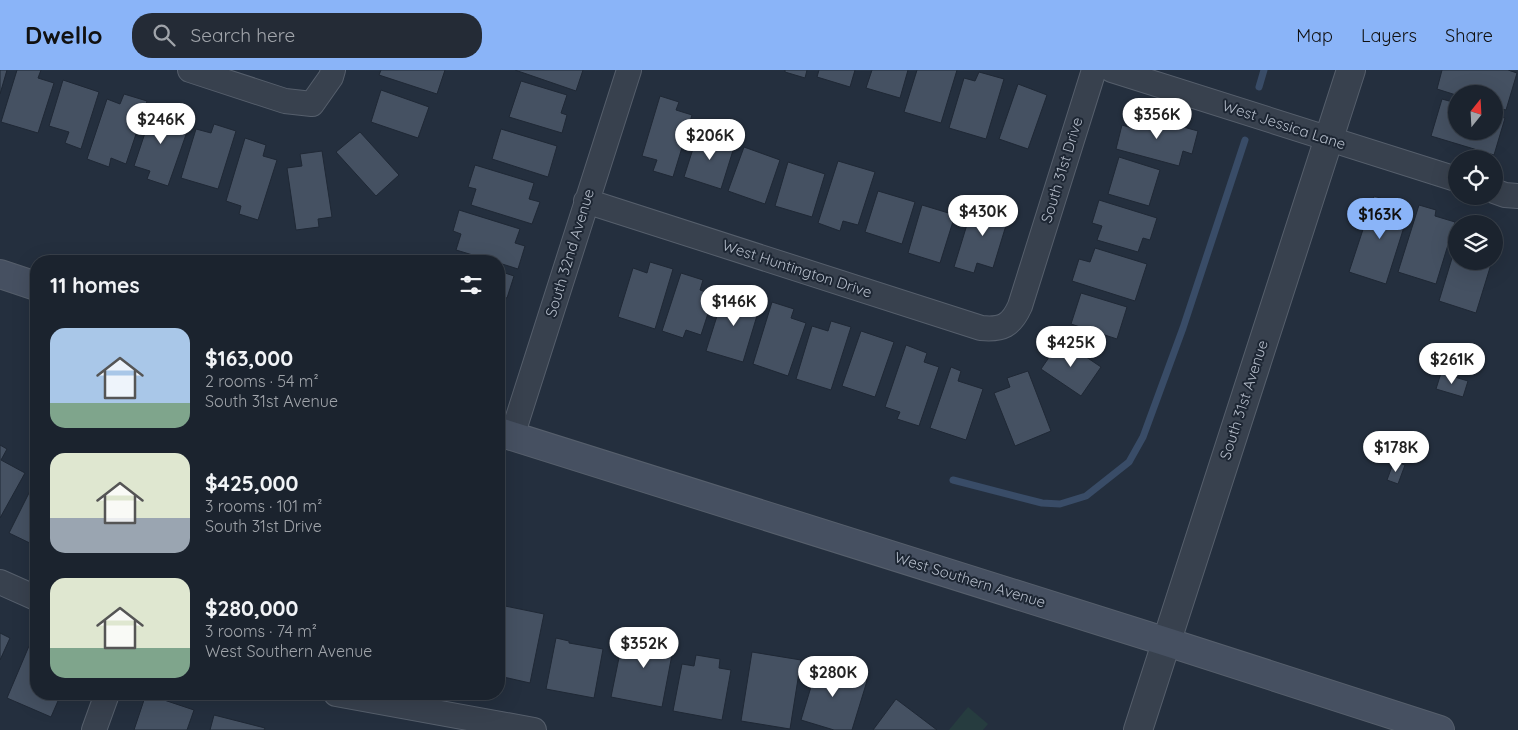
<!DOCTYPE html>
<html lang="en">
<head>
<meta charset="utf-8">
<style>
  :root { --surface:#1b232e; --page:#242b36; --text:#f1f3f6; --muted:#a0a4aa; --line:#39404a; --accent:#8ab4f8 }
  body { margin:0; font-family:Quicksand,sans-serif; background:var(--page); color:var(--text); height:100vh; display:flex; flex-direction:column; font-size:19px; white-space:nowrap }
  * { box-sizing:border-box; margin:0 }
  p { font-size:16px; color:var(--muted) }
  .icon { flex:none; width:28px; height:28px; fill:none; stroke:currentColor; stroke-width:2; stroke-linecap:round; stroke-linejoin:round }
  .map { position:relative; flex:1; overflow:hidden }
  .sheet { position:absolute; left:30px; top:185px; width:475px; height:445px; display:flex; flex-direction:column; background:var(--surface); border-radius:20px; box-shadow:0 5px 20px #0002,0 0 0 1px var(--line) }
  .sheet>* { flex:none }
  .needle { width:32px; rotate:18deg }
  .controls { position:absolute; left:1448px; top:15px; display:grid; gap:10px }
  .controls a { display:grid; place-items:center; width:55px; height:55px; border-radius:50%; background:var(--surface); box-shadow:0 5px 20px #0002,0 0 0 1px var(--line); font-size:25px }
  .price { position:absolute; translate:-50% -42px; padding:0 11px; border-radius:18px; background:#fff; color:#222; font-size:16px; line-height:32px; filter:drop-shadow(0 1px 2px #0008) }
  .price::after { content:''; position:absolute; left:50%; top:30px; width:15px; height:11px; margin-left:-8px; background:inherit; clip-path:polygon(0 0,100% 0,50% 100%) }
  .price.active { background:var(--accent); color:#111 }
  ul { padding:0; list-style:none }
  li { display:flex; align-items:center; gap:15px; height:125px; padding:0 20px }
  li span { display:grid; place-items:center; flex:none; width:140px; height:100px; border-radius:15px; color:#555 }
  li>.icon { margin-inline-start:auto }
  span .icon { width:60px; height:60px; fill:#fffc; stroke-width:1 }
  li b { font-size:21px }
  h2 { display:flex; justify-content:space-between; align-items:center; height:60px; padding:0 20px; font-size:21px }
  header { display:flex; align-items:center; gap:30px; box-sizing:border-box; height:70px; padding:0 25px; background:var(--accent); color:#111 }
  header strong { font-size:24px }
  nav { display:flex; gap:28px; margin-inline-start:auto; font-size:18px }
  .search { width:350px; height:45px; background:var(--page); display:flex; align-items:center; gap:12px; box-sizing:border-box; padding:0 18px; border-radius:20px; color:var(--muted); font-size:19px }
  .map>svg:first-child { display:block }
</style>
</head>
<body>
<header>
<strong>Dwello</strong>
<div class="search"><svg class="icon" aria-label="search" viewBox="0 0 24 24"><circle cx="10" cy="10" r="6"/><path d="M15 15l6 6"/></svg>Search here</div>
<nav><a>Map</a><a>Layers</a><a>Share</a></nav>
</header>
<div class="map">
<svg width="1518" height="660" viewBox="0 0 1518 660">
  <rect width="100%" height="100%" fill="#242f3e"/>
  <!-- green -->
  <path fill="#263c3f" d="M968,637L988,654L983,660H949Z"/>
  <g fill="none" stroke-linecap="round" stroke-linejoin="round">
    <!-- stream -->
    <path stroke="#394c67" stroke-width="7" d="M1259,17L1264,0
      M953,410L1042,433L1060,434L1086,426L1129,392L1143,367L1183,258L1245,70"/>
  </g>
  <!-- building -->
  <path fill="#455162" stroke="#1f2835" d="M0,0H7L0,24Z
    M17,0H41L38,8L54,13L38,63L1,52Z
    M381,0H445L437,24L379,5Z
    M515,0H583L576,21Z
    M785,0H807L805,8L785,2Z
    M819,0H855L850,17L817,7Z
    M872,0H908L900,28L866,18Z
    M917,0H957L941,53L904,42Z
    M1442,0H1508L1517,3L1506,40L1494,37V24H1456V25L1437,19Z
    M979,2L1004,9L986,69L949,58L964,8L975,11Z
    M63,10L99,22L81,79L65,73L69,62L49,56Z
    M521,11L567,25L561,43L567,45L562,63L509,47Z
    M1018,14L1047,25L1028,79L999,69Z
    M381,20L429,37L418,68L371,52Z
    M124,24L147,31L126,94L111,88L109,97L87,89L107,29L120,34Z
    M660,26L679,32L676,40L692,45L673,107L653,101L657,90L642,86Z
    M1442,29L1456,33V61H1494V45L1505,48L1494,85L1431,66Z
    M155,33L177,40L173,51L189,56L168,116L147,109L150,101L134,96Z
    M1139,45L1198,61L1192,84L1183,81L1179,96L1116,79L1122,55L1135,59Z
    M214,54L236,61L218,119L181,108L196,59L211,63Z
    M501,59L557,76L548,107L492,89Z
    M360,62L399,105L376,126L336,82Z
    M698,63L735,74L721,119L684,107Z
    M245,68L266,75L263,86L277,90L258,150L239,144L241,136L226,131Z
    M744,77L780,90L765,134L728,121Z
    M322,81L332,147L318,149L319,157L296,160L287,98L302,96L300,84Z
    M1119,87L1160,100L1149,136L1108,124Z
    M838,91L875,102L858,155L843,151L840,161L818,153Z
    M788,92L825,104L812,147L775,136Z
    M475,95L534,113L529,129L540,132L532,154L471,135L476,119L468,117Z
    M878,121L915,132L902,174L865,162Z
    M1374,126L1410,138L1386,214L1349,202Z
    M1099,130L1157,148L1150,170L1143,168L1138,182L1097,170L1102,156L1092,153Z
    M989,132L1011,139L993,198L977,193L974,203L954,197L973,135L986,139Z
    M922,135L955,145L940,193L908,183Z
    M1419,135L1436,140L1435,146L1455,152L1436,214L1398,202Z
    M459,140L520,159L515,173L525,176L518,199L499,193V191H493L456,180L461,164L453,161Z
    M1494,163L1500,165L1494,187Z
    M1456,175V191H1492L1476,243L1439,231Z
    M1095,178L1147,194L1135,231L1072,211L1079,189L1090,192Z
    M650,192L673,199L655,259L618,247L633,198L647,203Z
    M499,201L514,206L507,228L499,226Z
    M681,203L703,210L700,220L714,225L701,265L686,260L683,268L662,261Z
    M741,222L762,229L743,292L706,281L723,227L738,232Z
    M1081,223L1127,237L1117,269L1071,254Z
    M772,232L794,239L791,248L806,253L788,306L753,294Z
    M831,251L851,257L831,320L796,309L812,256L828,261Z
    M861,261L894,272L875,327L842,316Z
    M1061,270L1101,297L1081,326L1041,299Z
    M906,275L927,283L924,292L939,297L919,356L897,349L900,342L885,337Z
    M951,297L961,301L958,311L983,319L966,370L930,358Z
    M1028,301L1051,361L1015,376L994,323L1010,317L1007,308Z
    M1441,303L1468,311L1463,327L1436,319Z
    M0,375L7,379L1,390L25,403L0,448Z
    M1394,391L1405,395L1398,414L1387,410Z
    M31,419L36,422V476L9,463Z
    M505,536L544,544L530,613L499,606V547L503,548Z
    M634,560L675,569L662,637L611,627L623,568L633,571Z
    M0,563L10,568L0,590Z
    M556,568L569,571V573L603,579L594,628L546,619Z
    M29,576L36,579V624H61L51,647L7,628Z
    M752,582L801,590L790,659L741,651Z
    M696,585L720,589L719,598L731,600L722,650L673,641L682,594L694,596Z
    M820,587L841,594L839,603L867,611L852,660H834L801,650Z
    M146,624L194,640L187,660H134Z
    M896,629L937,660H873Z
    M214,645L265,658L264,660H210Z"/>
  <g fill="none" stroke-linecap="round" stroke-linejoin="round">
    <!-- minor casing -->
    <g stroke="#565f6c" stroke-width="26">
      <path id="minor" d="M190,0L285,31L312,34L331,7L333,0
        M1112,0L1456,109
        M1494,121L1505,125L1518,126
        M586,131L981,258C1002,260 1011,256 1020,236L1094,0
        M512,366L629,0
        M0,512L36,528
        M336,624L534,660
        M94,660L107,624"/>
    </g>
    <!-- tertiary casing -->
    <g stroke="#565f6c" stroke-width="30">
      <path id="tertiary" d="M1138,660L1351,0"/>
    </g>
    <!-- secondary casing -->
    <g stroke="#565f6c" stroke-width="30">
      <path id="secondary" d="M0,204L36,216
        M499,362L1167,572L1440,660"/>
    </g>
    <!-- minor -->
    <use href="#minor" stroke="#38414e" stroke-width="24"/>
    <!-- tertiary -->
    <use href="#tertiary" stroke="#38414e" stroke-width="28"/>
    <!-- secondary -->
    <use href="#secondary" stroke="#465061" stroke-width="28"/>
  </g>
  <g text-anchor="middle" stroke-width="4" stroke-linejoin="round" paint-order="stroke">
    <!-- street labels -->
    <g font-size="15" fill="#b4bcc9" stroke="#1d2633">
      <text transform="translate(1284 55) rotate(18)" y="5">West Jessica Lane</text>
      <text transform="translate(1062 100) rotate(-73)" y="5">South 31st Drive</text>
      <text transform="translate(570 183) rotate(-73)" y="5">South 32nd Avenue</text>
      <text transform="translate(797 199) rotate(18)" y="5">West Huntington Drive</text>
      <text transform="translate(1244 330) rotate(-72)" y="5">South 31st Avenue</text>
      <text transform="translate(970 510) rotate(17)" y="5">West Southern Avenue</text>
    </g>
  </g>
</svg>
<div class="controls">
<a><svg class="needle" viewBox="-14 -14 28 28"><path d="M0-13l5 13h-10z" fill="#e53935"/><path d="M0 13l5-13h-10z" fill="#a0a4aa"/></svg></a>
<a><svg class="icon" aria-label="locate" viewBox="0 0 24 24"><circle cx="12" cy="12" r="6"/><path d="M12 2v4M12 18v4M2 12h4M18 12h4"/></svg></a>
<a><svg class="icon" aria-label="layers" viewBox="0 0 24 24"><path d="M12 4l9 5-9 5-9-5zM3 14l9 5 9-5"/></svg></a>
</div>
<b class="price" style="left:1157px;top:70px">$356K</b>
<b class="price" style="left:161px;top:75px">$246K</b>
<b class="price" style="left:710px;top:91px">$206K</b>
<b class="price" style="left:983px;top:167px">$430K</b>
<b class="price active" style="left:1380px;top:170px">$163K</b>
<b class="price" style="left:734px;top:257px">$146K</b>
<b class="price" style="left:1071px;top:298px">$425K</b>
<b class="price" style="left:1452px;top:315px">$261K</b>
<b class="price" style="left:1396px;top:403px">$178K</b>
<b class="price" style="left:644px;top:599px">$352K</b>
<b class="price" style="left:833px;top:628px">$280K</b>
<section class="sheet">
<h2>11 homes<svg class="icon" aria-label="filters" viewBox="0 0 24 24"><path d="M4 7h16M4 17h16"/><circle cx="9" cy="7" r="2"/><circle cx="15" cy="17" r="2"/></svg></h2>
<ul>
<li><span style="background:linear-gradient(#a9c7e8 75%,#7fa58c 0)"><svg class="icon" aria-label="home" viewBox="0 0 24 24"><path d="M3 11l9-7 9 7M6 9v11h12V9"/></svg></span><div><b>$163,000</b><p>2 rooms · 54 m²</p><p>South 31st Avenue</p></div></li>
<li><span style="background:linear-gradient(#dfe7d0 65%,#9aa5b1 0)"><svg class="icon" aria-label="home" viewBox="0 0 24 24"><path d="M3 11l9-7 9 7M6 9v11h12V9"/></svg></span><div><b>$425,000</b><p>3 rooms · 101 m²</p><p>South 31st Drive</p></div></li>
<li><span style="background:linear-gradient(#dfe7d0 70%,#7fa58c 0)"><svg class="icon" aria-label="home" viewBox="0 0 24 24"><path d="M3 11l9-7 9 7M6 9v11h12V9"/></svg></span><div><b>$280,000</b><p>3 rooms · 74 m²</p><p>West Southern Avenue</p></div></li>
</ul>
</section>
</div>
</body>
</html>
